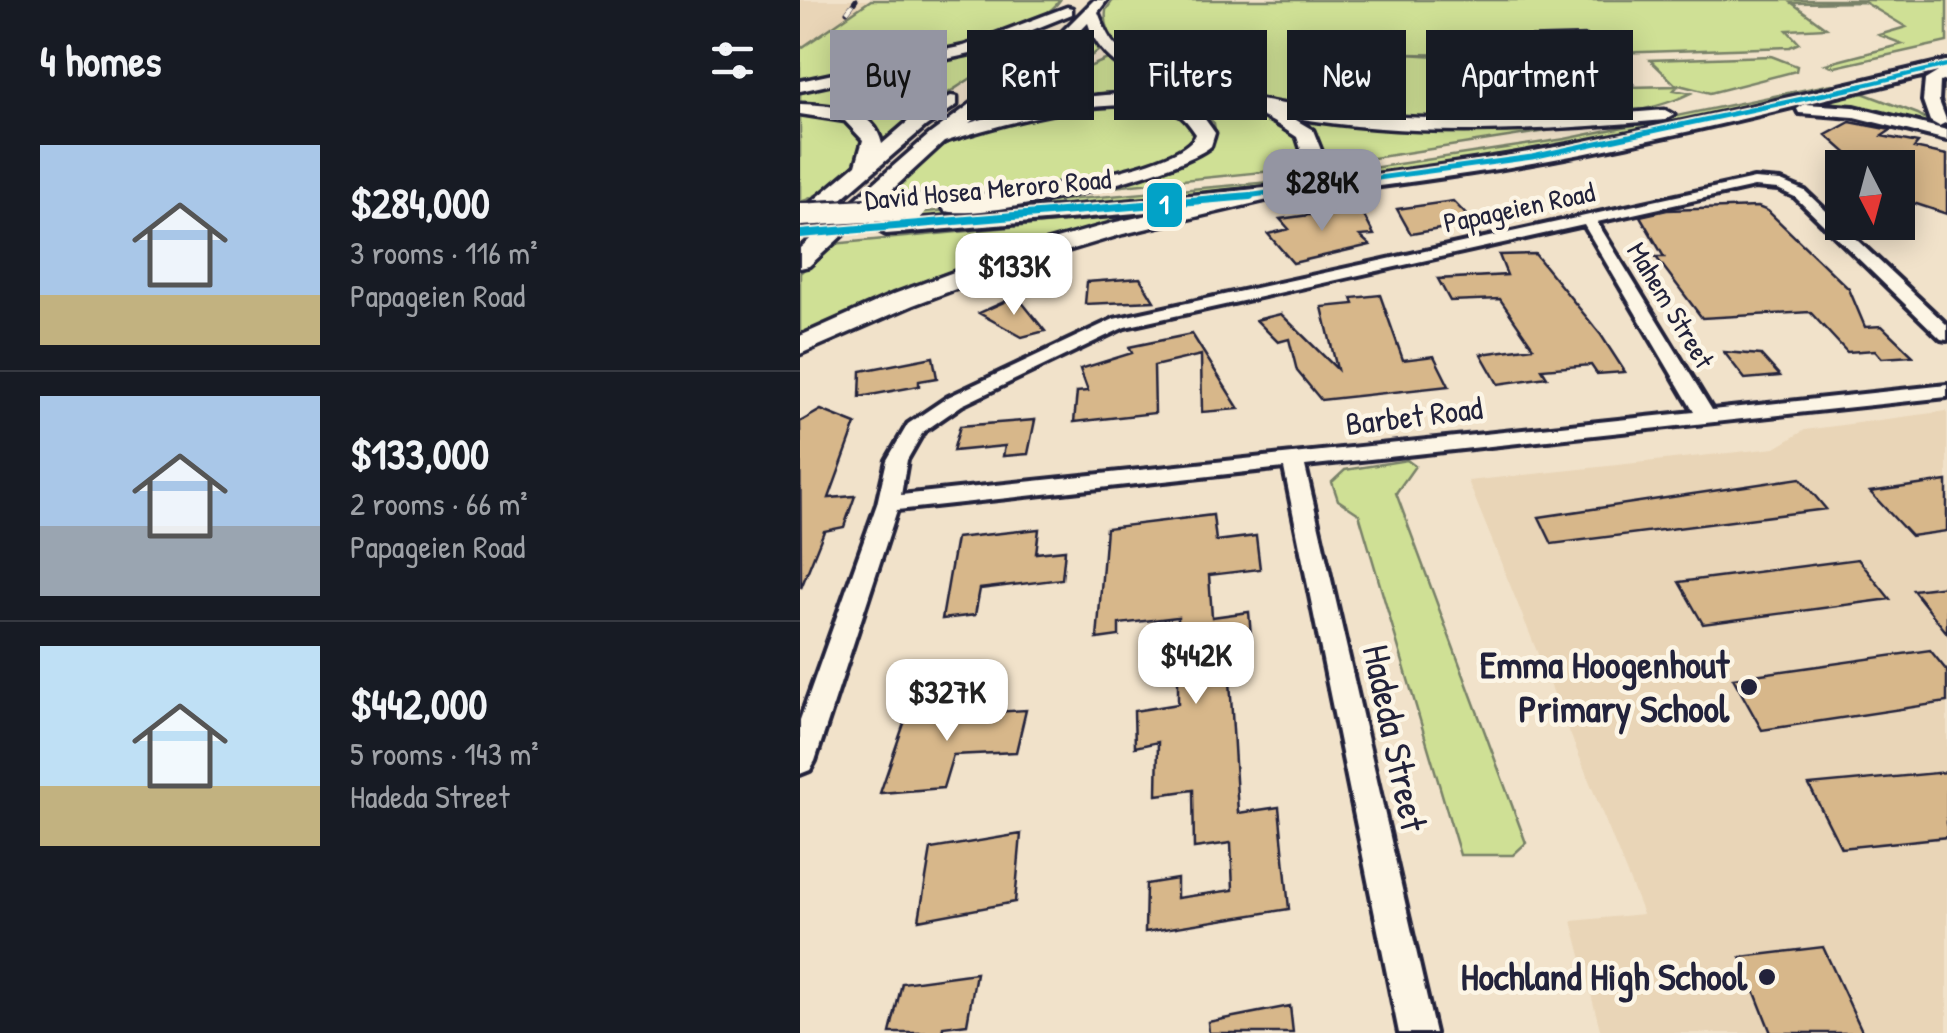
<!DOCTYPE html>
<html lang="en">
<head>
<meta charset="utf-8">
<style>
  :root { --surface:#171b24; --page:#242831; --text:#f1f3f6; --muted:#9ea1a6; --line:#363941; --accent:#9495a2 }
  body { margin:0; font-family:"Patrick Hand",sans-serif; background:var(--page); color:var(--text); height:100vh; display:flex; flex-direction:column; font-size:38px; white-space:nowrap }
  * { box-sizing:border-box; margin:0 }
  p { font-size:32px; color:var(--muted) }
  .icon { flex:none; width:55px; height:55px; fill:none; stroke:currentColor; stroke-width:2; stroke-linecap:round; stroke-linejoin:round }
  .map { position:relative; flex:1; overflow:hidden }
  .sheet { display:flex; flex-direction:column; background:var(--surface); width:800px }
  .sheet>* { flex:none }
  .hud { position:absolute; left:30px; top:30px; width:950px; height:90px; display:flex; gap:20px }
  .needle { width:65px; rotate:174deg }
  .controls { position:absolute; left:1025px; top:150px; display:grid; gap:20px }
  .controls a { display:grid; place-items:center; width:90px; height:90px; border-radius:0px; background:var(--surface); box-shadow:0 5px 25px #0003; font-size:50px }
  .price { position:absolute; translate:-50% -85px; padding:0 22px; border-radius:20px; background:#fff; color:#222; font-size:32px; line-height:65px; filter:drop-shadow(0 2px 5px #0008) }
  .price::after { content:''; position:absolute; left:50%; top:60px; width:30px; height:22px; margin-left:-15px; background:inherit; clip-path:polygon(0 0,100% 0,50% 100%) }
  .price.active { background:var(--accent); color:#111 }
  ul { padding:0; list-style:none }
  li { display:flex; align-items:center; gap:30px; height:250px; padding:0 40px }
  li+li { border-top:2px solid var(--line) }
  li span { display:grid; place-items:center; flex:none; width:280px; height:200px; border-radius:0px; color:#555 }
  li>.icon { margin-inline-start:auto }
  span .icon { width:120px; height:120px; fill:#fffc; stroke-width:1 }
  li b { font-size:42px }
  h2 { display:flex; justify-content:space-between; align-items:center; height:120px; padding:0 40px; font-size:42px }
  .chip { padding:0 35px; border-radius:0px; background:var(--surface); box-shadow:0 5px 25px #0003; font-size:35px; line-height:90px }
  .chip.active { background:var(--accent); color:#111 }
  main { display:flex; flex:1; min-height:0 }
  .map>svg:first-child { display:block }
</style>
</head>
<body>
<main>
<section class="sheet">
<h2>4 homes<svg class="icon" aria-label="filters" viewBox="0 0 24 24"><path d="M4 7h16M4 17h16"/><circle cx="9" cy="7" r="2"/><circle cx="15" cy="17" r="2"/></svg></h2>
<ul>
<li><span style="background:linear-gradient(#a9c7e8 75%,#c2b280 0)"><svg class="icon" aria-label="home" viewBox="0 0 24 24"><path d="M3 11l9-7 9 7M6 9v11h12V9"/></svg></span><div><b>$284,000</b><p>3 rooms · 116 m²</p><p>Papageien Road</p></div></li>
<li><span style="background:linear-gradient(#a9c7e8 65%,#9aa5b1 0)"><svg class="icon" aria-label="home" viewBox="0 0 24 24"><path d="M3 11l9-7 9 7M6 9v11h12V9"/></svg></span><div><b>$133,000</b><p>2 rooms · 66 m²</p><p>Papageien Road</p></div></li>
<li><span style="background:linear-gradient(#bfe0f5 70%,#c2b280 0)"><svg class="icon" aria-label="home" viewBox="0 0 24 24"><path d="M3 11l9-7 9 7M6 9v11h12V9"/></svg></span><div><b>$442,000</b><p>5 rooms · 143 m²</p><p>Hadeda Street</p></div></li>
</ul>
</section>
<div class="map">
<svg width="1147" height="1033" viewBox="0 0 1147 1033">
  <rect width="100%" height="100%" fill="#f1e2ca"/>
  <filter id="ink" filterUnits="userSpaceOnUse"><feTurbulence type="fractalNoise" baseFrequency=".01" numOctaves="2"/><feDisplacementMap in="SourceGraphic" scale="20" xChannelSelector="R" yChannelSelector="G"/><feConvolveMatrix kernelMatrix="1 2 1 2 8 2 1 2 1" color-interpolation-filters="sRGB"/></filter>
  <g filter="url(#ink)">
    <!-- built -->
    <path fill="#e9d5b7" d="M0,0H71L0,49Z
      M1147,411V1033H801L772,921L843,914L668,481L975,448L1005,430Z"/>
    <!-- green -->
    <path fill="#cfe095" stroke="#788168" stroke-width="2.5" d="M71,0H260C229,46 57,70 0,82V49Z
      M313,0H1147V42L1035,67L1026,64L1103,44L1079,35L1106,27L1064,2L992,3L1026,28L987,30L999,43L990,47L726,56L604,54L675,58L697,86L725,89L877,86L850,60L971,56L997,66L996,71L910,93L879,85L874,90L891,93C845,116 780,119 728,121C660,123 292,113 306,10Z
      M289,26L298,51L281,63L226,82Z
      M237,29C189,73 130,99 82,141L63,117L0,107V88L153,58Z
      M310,58L321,66C355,77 485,114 501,138C507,148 504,158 502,168L282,190C323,182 390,173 416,138L414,123L404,114L382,106L264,101L161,126L206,95L256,81Z
      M1032,84L1038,85L822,135L547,179L516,180L519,176L765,139Z
      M1057,91L1118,114L1142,129L1072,111L1001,105Z
      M309,104C343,106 372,107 399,129C396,135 392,144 386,148C339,184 153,201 94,192C111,175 127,156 147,143C193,113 255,112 309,104Z
      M0,112C15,115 42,115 54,124C88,149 21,197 0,202Z
      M477,112L779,126L522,166C521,130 505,128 477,112Z
      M482,181L486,183L338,200L0,229V223Z
      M349,214C220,245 119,276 0,336V273L32,244Z
      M607,460L615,466L596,493L726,843L713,855H660L559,514L538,500L532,482L545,470Z"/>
    <!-- building -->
    <path fill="#d7b78a" stroke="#22223b" stroke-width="2.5" d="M787,35L833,84L726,87L720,78L699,79L674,38Z
      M1050,122L1091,130L1082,136L1118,143L1114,148L1147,155V214L1098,198V168H1033L1052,158L1026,135Z
      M653,201L674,223L611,234L597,209Z
      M958,207L968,211L1049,289L1065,327L1082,326L1113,356L1082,358L1075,350L1047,352L1010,312L902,318L856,257H864L840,216L867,210Z
      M560,208L574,235L560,236L570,245L493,263L468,234L489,229L480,219Z
      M735,254L801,335L825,372L797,374L791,365L742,369L747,377L698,384L681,354L733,347L700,299L650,301L638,279L707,275L699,255Z
      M340,278L354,301L285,304L287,282Z
      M580,295L603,360L634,356L649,386L521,400L497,371L489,339L478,342L456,320L481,314L537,369L522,307L554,304L552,298Z
      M217,296L245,331L222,337L179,313Z
      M392,334L439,409L402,412L401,355L354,366L355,413L274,422L277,392L288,391L280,369L332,353L329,347Z
      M924,352L961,355L980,376L945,379Z
      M133,357L137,378L119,381V386L60,397L61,371Z
      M21,410L56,424L29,498L55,496L44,527L24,531L1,588L0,422Z
      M235,420L228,454L203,456L205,446L153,451L160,426Z
      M1000,478L1026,509L752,544L739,517Z
      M1147,481V531L1111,536L1070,492Z
      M413,515L416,541L456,536L460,569L409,575L412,617L449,612L453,660L429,663L438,813L479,807L489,909L345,932L346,884L377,879V898L433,890L431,843L394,848L393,790L357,795L358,742L335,747L334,711L378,704V617L319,624V636L297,639L306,528Z
      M239,529L236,553L265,550L262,579L180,589L175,615L142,619L156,538Z
      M1058,559L1090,599L903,624L879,582Z
      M1147,586V633L1113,590Z
      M1130,650L1147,671V702L962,730L933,678Z
      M150,706L147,715L226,710L216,752L153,755L143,788L80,793L109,709Z
      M1147,772V837L1041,848L1009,785Z
      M221,834L215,902L119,920L131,849Z
      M1023,947L1063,1033H971L941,957Z
      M176,973L167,1024L143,1027L142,1033H90L102,983Z
      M490,1006L493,1033H409L408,1022Z"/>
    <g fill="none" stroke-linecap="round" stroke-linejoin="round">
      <!-- street casing -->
      <g stroke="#22223b" stroke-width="8">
        <path id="street" d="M954,179L981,181L1005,191L1147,325V340L1141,339L995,197L978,189L954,187L797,222L912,410L1147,385V397L505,466L635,1033H599L484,468L97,510L15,761L10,770L0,774V720L77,504L87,460L108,424L148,397L314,319ZM784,225L894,412L101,495L107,460L123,432L162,405L325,327Z"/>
      </g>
      <!-- secondary casing -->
      <g stroke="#22223b" stroke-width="8">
        <path id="secondary" d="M1147,61V79L1140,82L1139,101L1147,122L1139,126L1130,121L1123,101L1125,80L1138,72C983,109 829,149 672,173C478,203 282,218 86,234L75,228L86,222C282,206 479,191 673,161C833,137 990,97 1147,61Z
          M1005,104L1054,107L1147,130V140L1054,117L999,113L997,109Z"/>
      </g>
      <!-- primary casing -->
      <g stroke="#22223b" stroke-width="7">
        <path id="primary" d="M294,0H307L298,12C303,24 306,35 315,45C341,72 384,82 419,91C566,127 715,122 865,110L874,115L865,120C741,131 615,139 491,117L513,130L523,155L505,183L485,196L323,234L217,266L113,305L0,354V336L94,294L200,255L316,222L458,191C479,184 493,174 503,155L497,137C486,130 475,122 463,117C408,97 307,89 288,23L256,56L169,123C225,107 342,75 395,109C402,114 410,126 415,133L411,146C379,174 185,221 145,211L142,206L153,199C195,194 382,172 396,134C392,128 386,120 381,116C331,86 197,125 144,142L9,266L0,268V248L130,134L244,50Z
          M267,7L272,8V14L175,53L0,91V81L164,46Z
          M151,96L157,97V105L126,126L8,228L0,230V212L56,165L63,140L45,121L0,114V104C31,105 75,108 82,144L112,118Z"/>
      </g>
      <!-- street -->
      <use href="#street" fill="#fcf5e5" fill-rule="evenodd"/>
      <!-- secondary -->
      <use href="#secondary" fill="#fcf5e5" fill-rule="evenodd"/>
      <!-- primary -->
      <use href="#primary" fill="#fcf5e5" fill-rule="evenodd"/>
      <!-- rail casing -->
      <g stroke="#22223b" stroke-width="5">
        <path id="rail" d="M47,12L56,0"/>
      </g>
      <!-- rail -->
      <use href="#rail" stroke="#fcf5e5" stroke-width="4" stroke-dasharray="10" stroke-linecap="butt"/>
      <!-- secondary-bridge casing -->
      <g stroke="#22223b" stroke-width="28" stroke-linecap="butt">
        <path id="secondary-bridge" d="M0,215L115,208"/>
      </g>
      <!-- secondary-bridge -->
      <use href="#secondary-bridge" stroke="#fcf5e5" stroke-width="22"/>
      <!-- bus-1-far2 casing -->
      <g stroke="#fcf5e5" stroke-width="8">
        <path id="bus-1-far2" d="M1051,88L1147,65"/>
      </g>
      <!-- bus-1-far1 casing -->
      <g stroke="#fcf5e5" stroke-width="9">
        <path id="bus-1-far1" d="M425,199L732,157L1062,86"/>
      </g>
      <!-- bus-1 casing -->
      <g stroke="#fcf5e5" stroke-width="12">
        <path id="bus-1" d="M0,234L450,196"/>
      </g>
      <!-- bus-1-far2 -->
      <use href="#bus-1-far2" stroke="#02a2c7" stroke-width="4"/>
      <!-- bus-1-far1 -->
      <use href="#bus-1-far1" stroke="#02a2c7" stroke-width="5"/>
      <!-- bus-1 -->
      <use href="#bus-1" stroke="#02a2c7" stroke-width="8"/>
    </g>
  </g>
  <!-- markers -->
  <g fill="#22223b" stroke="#fcf5e5" stroke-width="4">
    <circle cx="949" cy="687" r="10"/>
    <circle cx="967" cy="977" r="10"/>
  </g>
  <g text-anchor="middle" stroke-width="9" stroke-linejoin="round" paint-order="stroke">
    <!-- far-street labels -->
    <g font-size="28" fill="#22223b" stroke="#fcf5e5">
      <text transform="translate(188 189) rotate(-5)" y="10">David Hosea Meroro Road</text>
      <text transform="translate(719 207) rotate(-12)" y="10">Papageien Road</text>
      <text transform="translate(871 305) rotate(59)" y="10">Mahem Street</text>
    </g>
    <!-- street labels -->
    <g font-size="32" fill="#22223b" stroke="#fcf5e5">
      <text transform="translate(614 416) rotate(-7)" y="11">Barbet Road</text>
    </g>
    <!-- near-poi labels -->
    <g font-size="38" font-weight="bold" fill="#22223b" stroke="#fcf5e5" text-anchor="end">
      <text x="929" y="678">Emma Hoogenhout<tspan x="929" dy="44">Primary School</tspan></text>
      <text x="947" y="990">Hochland High School</text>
    </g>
    <!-- near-street labels -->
    <g font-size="38" fill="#22223b" stroke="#fcf5e5">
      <text transform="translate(595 738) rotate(78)" y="13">Hadeda Street</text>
    </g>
  </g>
  <rect stroke="#fcf5e5" stroke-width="4" x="345" y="181" width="39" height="48" rx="10" fill="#02a2c7"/>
  <g font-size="28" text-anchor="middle" font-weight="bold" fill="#fff">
    <text x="364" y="214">1</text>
  </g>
</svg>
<div class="controls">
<a><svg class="needle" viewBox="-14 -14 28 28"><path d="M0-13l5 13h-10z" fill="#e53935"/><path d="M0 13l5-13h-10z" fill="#9ea1a6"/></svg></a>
</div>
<b class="price active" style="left:522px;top:234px">$284K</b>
<b class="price" style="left:214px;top:318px">$133K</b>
<b class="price" style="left:396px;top:707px">$442K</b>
<b class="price" style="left:147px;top:744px">$327K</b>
<div class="hud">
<a class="chip active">Buy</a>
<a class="chip">Rent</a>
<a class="chip">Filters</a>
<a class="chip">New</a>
<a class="chip">Apartment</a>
</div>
</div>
</main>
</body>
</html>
